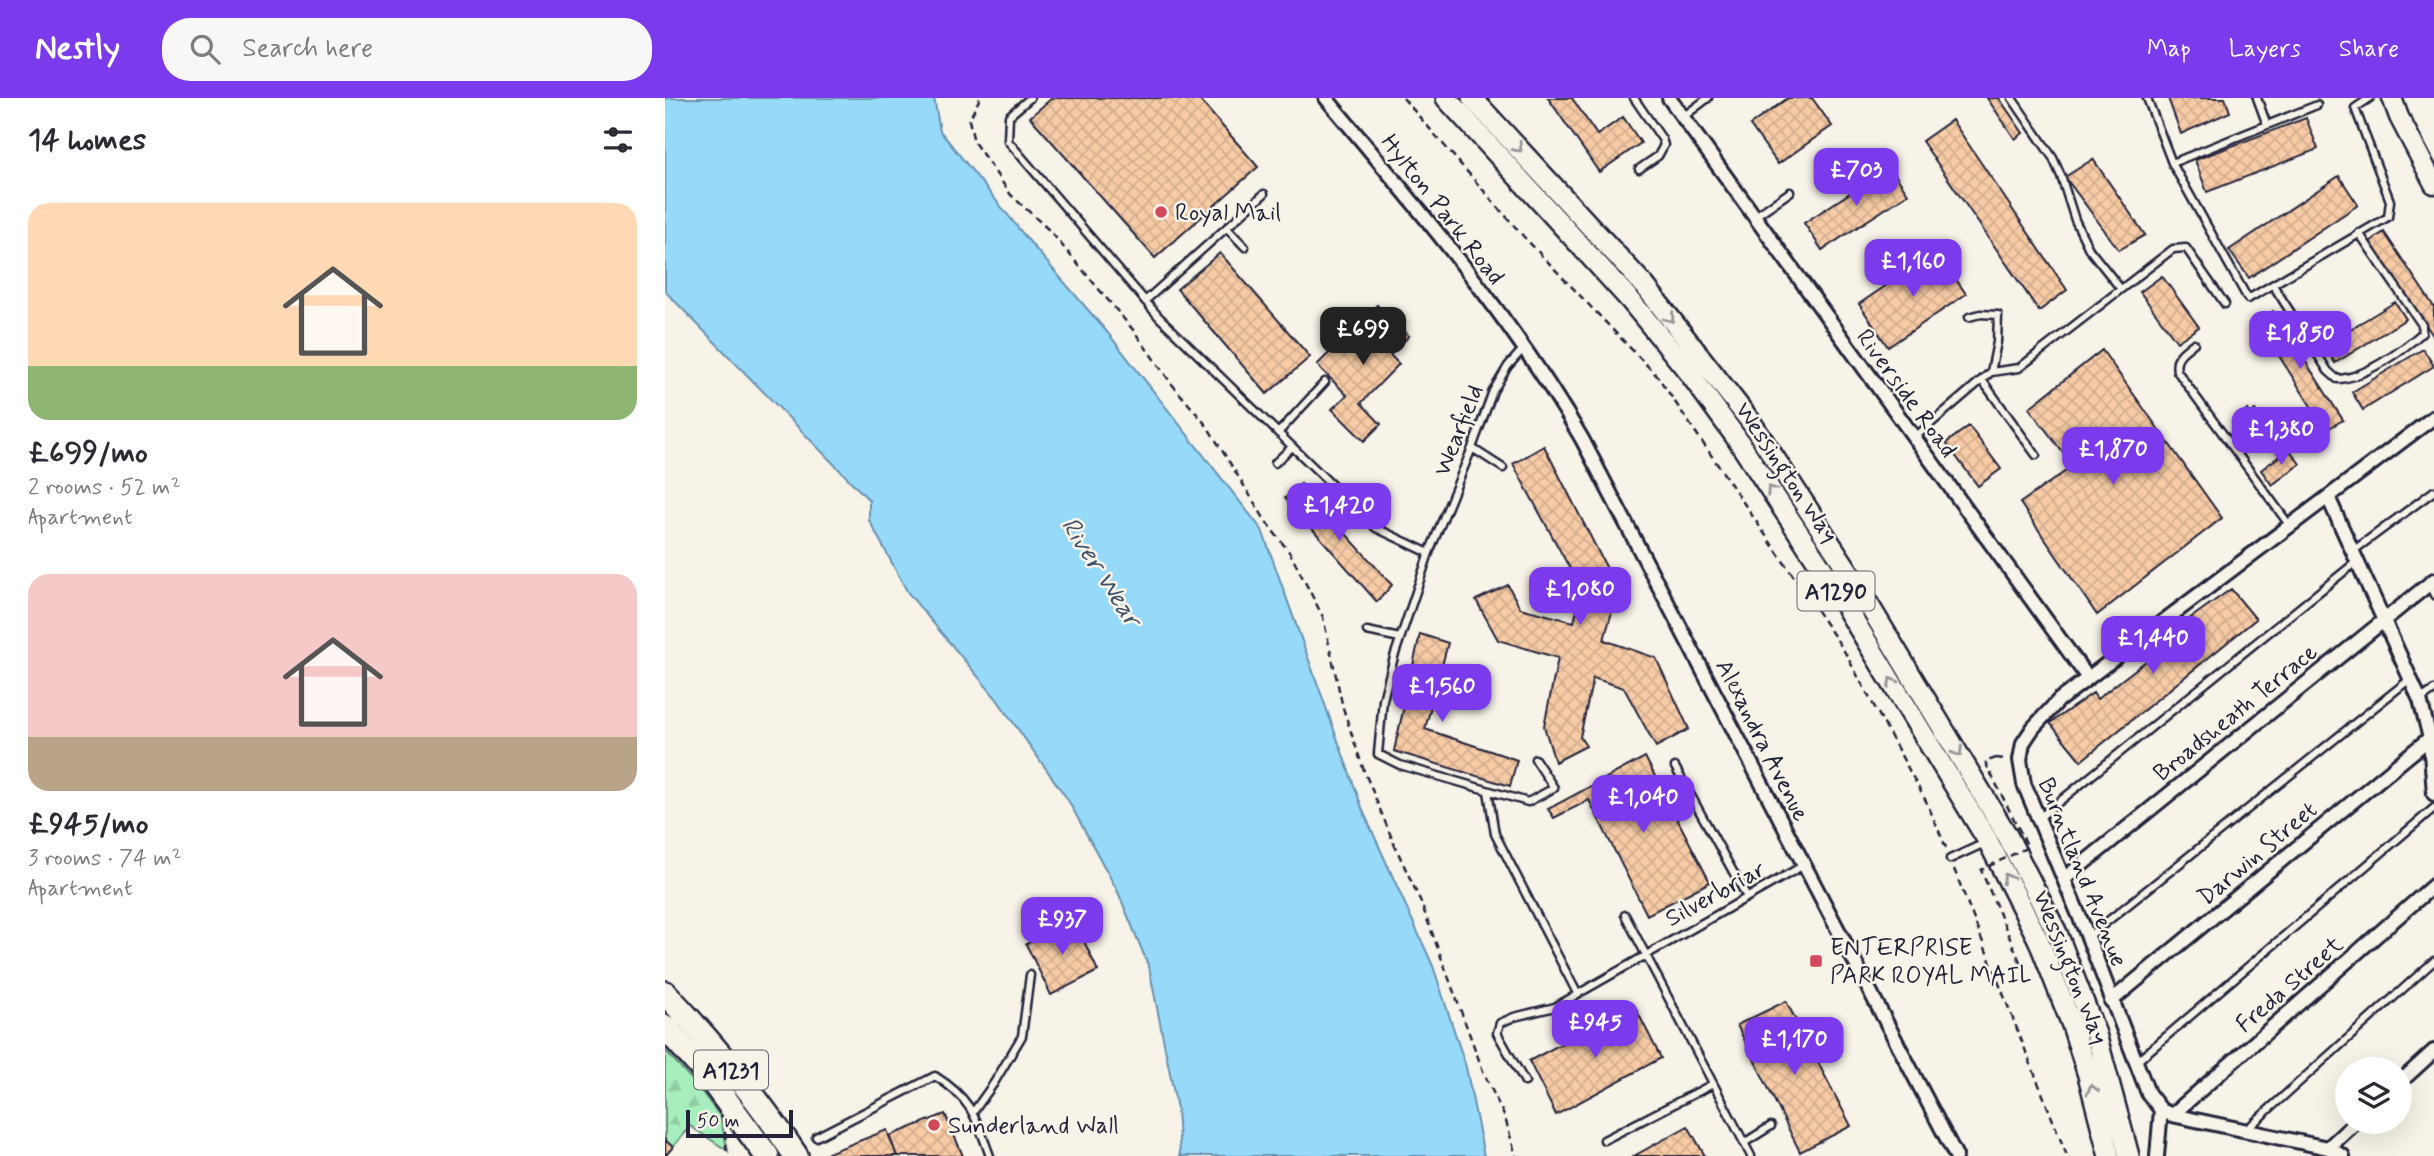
<!DOCTYPE html>
<html lang="en">
<head>
<meta charset="utf-8">
<style>
  :root { --surface:#fff; --page:#f7f7f7; --text:#2b2b33; --muted:#7c7c81; --accent:#7c3aed }
  body { margin:0; font-family:Mynerve,sans-serif; background:var(--page); color:var(--text); height:100vh; display:flex; flex-direction:column; font-size:26px; white-space:nowrap }
  * { box-sizing:border-box; margin:0 }
  p { font-size:23px; color:var(--muted) }
  .icon { flex:none; width:38px; height:38px; fill:none; stroke:currentColor; stroke-width:2; stroke-linecap:round; stroke-linejoin:round }
  .map { position:relative; flex:1; overflow:hidden }
  .panel { display:flex; flex-direction:column; background:var(--surface); width:665px }
  .panel>* { flex:none }
  .controls { position:absolute; left:1670px; top:959px; display:grid; gap:14px }
  .controls a { display:grid; place-items:center; width:77px; height:77px; border-radius:50%; background:var(--surface); box-shadow:0 7px 28px #0002; font-size:35px }
  .scale { position:absolute; left:21px; bottom:18px; width:107px; box-sizing:border-box; padding-left:7px; border:4px solid #22223b; border-top:0; font-size:19px; line-height:24px; white-space:nowrap; color:#22223b; -webkit-text-stroke:5px #f7f3e8; paint-order:stroke }
  .price { position:absolute; translate:-50% -60px; padding:0 16px; border-radius:14px; background:var(--accent); color:#fff; font-size:23px; line-height:46px; filter:drop-shadow(0 2px 4px #0008) }
  .price::after { content:''; position:absolute; left:50%; top:42px; width:21px; height:16px; margin-left:-10px; background:inherit; clip-path:polygon(0 0,100% 0,50% 100%) }
  .price.selected { background:#222; color:#fff }
  ul { padding:0; list-style:none }
  li { display:grid; align-content:center; gap:14px; height:371px; padding:0 28px }
  li span { display:grid; place-items:center; height:217px; border-radius:21px; color:#555 }
  li>.icon { margin-inline-start:auto }
  span .icon { width:126px; height:126px; fill:#fffc; stroke-width:1 }
  li b { font-size:30px }
  h2 { display:flex; justify-content:space-between; align-items:center; height:84px; padding:0 28px; font-size:30px }
  header { display:flex; align-items:center; gap:42px; box-sizing:border-box; height:98px; padding:0 35px; background:var(--accent); color:#fff }
  header strong { font-size:33px }
  nav { display:flex; gap:38px; margin-inline-start:auto; font-size:24px }
  .search { width:490px; height:63px; background:var(--page); display:flex; align-items:center; gap:18px; box-sizing:border-box; padding:0 24px; border-radius:28px; color:var(--muted); font-size:26px }
  main { display:flex; flex:1; min-height:0 }
  .map>svg:first-child { display:block }
</style>
</head>
<body>
<header>
<strong>Nestly</strong>
<div class="search"><svg class="icon" aria-label="search" viewBox="0 0 24 24"><circle cx="10" cy="10" r="6"/><path d="M15 15l6 6"/></svg>Search here</div>
<nav><a>Map</a><a>Layers</a><a>Share</a></nav>
</header>
<main>
<section class="panel">
<h2>14 homes<svg class="icon" aria-label="filters" viewBox="0 0 24 24"><path d="M4 7h16M4 17h16"/><circle cx="9" cy="7" r="2"/><circle cx="15" cy="17" r="2"/></svg></h2>
<ul>
<li><span style="background:linear-gradient(#ffd9b3 75%,#8fb573 0)"><svg class="icon" aria-label="home" viewBox="0 0 24 24"><path d="M3 11l9-7 9 7M6 9v11h12V9"/></svg></span><div><b>£699/mo</b><p>2 rooms · 52 m²</p><p>Apartment</p></div></li>
<li><span style="background:linear-gradient(#f6c9c9 75%,#b9a48a 0)"><svg class="icon" aria-label="home" viewBox="0 0 24 24"><path d="M3 11l9-7 9 7M6 9v11h12V9"/></svg></span><div><b>£945/mo</b><p>3 rooms · 74 m²</p><p>Apartment</p></div></li>
</ul>
</section>
<div class="map">
<svg width="1769" height="1058" viewBox="0 0 1769 1058">
  <defs>
    <pattern id="forest-firs" width="22" height="20" patternUnits="userSpaceOnUse" patternTransform="scale(1.75)"><rect width="22" height="20" fill="#a6eebb"/><path d="M5 1l3.5 6h-7zM16 11l3.5 6h-7z" fill="#8fcca2"/></pattern>
    <pattern id="building-cross-hatch" width="8" height="8" patternUnits="userSpaceOnUse" patternTransform="scale(1.75)"><rect width="8" height="8" fill="#f6cba5"/><path d="M0 0l8 8M0 8l8-8" fill="none" stroke="#d3ae8f"/></pattern>
  </defs>
  <rect width="100%" height="100%" fill="#f7f3e8"/>
  <filter id="ink" filterUnits="userSpaceOnUse"><feTurbulence type="fractalNoise" baseFrequency=".0143" numOctaves="2"/><feDisplacementMap in="SourceGraphic" scale="14" xChannelSelector="R" yChannelSelector="G"/><feConvolveMatrix kernelMatrix="1 2 1 2 8 2 1 2 1" color-interpolation-filters="sRGB"/></filter>
  <g filter="url(#ink)">
    <!-- forest -->
    <path fill="url(#forest-firs)" stroke="#64887b" stroke-width="2" d="M0,952L30,985L55,1018L63,1053L25,1028L8,1049L0,1042Z"/>
    <!-- water -->
    <path fill="#97d9f9" stroke="#6890ad" stroke-width="2" d="M0,0H269L275,33L363,142L442,234L597,432L699,715L768,868L801,969L819,1058H515L512,1011L484,869L453,794L403,702L331,600L243,495L204,422V402L0,193Z"/>
    <!-- building -->
    <path fill="url(#building-cross-hatch)" stroke="#22223b" stroke-width="2" d="M387,0H533L593,69L490,160L365,19Z
      M883,0H907L932,37L958,19L976,45L934,74Z
      M1123,0H1147L1167,28L1113,66L1085,27Z
      M1322,0H1334L1358,35L1350,41Z
      M1503,0H1560L1565,14L1516,36Z
      M1641,20L1653,51L1542,94L1530,62Z
      M1287,22L1402,192L1374,213L1257,43Z
      M1428,61L1480,137L1454,152L1400,79Z
      M1225,69L1243,96L1157,152L1139,125Z
      M1674,78L1693,107L1584,180L1564,152Z
      M1719,134L1769,209V239L1705,144Z
      M1272,153L1301,196L1223,249L1194,206Z
      M555,155L645,259L602,296L512,191Z
      M1497,178L1534,229L1512,244L1475,194Z
      M1730,204L1741,221L1670,265L1659,247Z
      M712,207L744,238L725,257L734,266L696,305L716,326L699,343L667,311L682,297L652,267Z
      M1608,213L1678,322L1661,332L1592,223Z
      M1758,251L1769,268L1698,312L1687,294Z
      M1437,252L1557,420L1432,517L1355,405L1408,368L1364,310Z
      M1583,312L1586,316L1590,312L1596,320L1592,323L1604,339L1587,351L1567,324Z
      M1304,328L1336,371L1313,388L1281,345Z
      M879,348L953,492L939,542L991,560L1024,631L991,649L959,590L928,580L915,639L921,648L890,664L879,628L893,560L833,542L811,502L843,487L855,510L909,524L917,493L848,366Z
      M1624,351L1635,366L1607,387L1596,372Z
      M636,386L727,487L712,504L620,400Z
      M1566,491L1591,521L1416,663L1385,625L1428,595L1432,601L1517,535L1513,529Z
      M755,536L783,545L760,631L852,662L845,688L729,653Z
      M980,659L1045,784L982,817L924,702L889,720L883,711Z
      M409,822L433,873L386,897L361,846Z
      M1121,903L1186,1028L1135,1054L1072,927Z
      M969,907L996,960L891,1017L864,963Z
      M280,1016L298,1058H232L224,1038Z
      M1023,1028L1040,1058H969Z
      M222,1032L232,1058H164L163,1055Z
      M0,1042L8,1049L0,1058Z"/>
    <g fill="none" stroke-linecap="round" stroke-linejoin="round">
      <!-- lane casing -->
      <g stroke="#22223b" stroke-width="11">
        <path id="lane" d="M365,0L344,18L343,43L494,219L711,430L764,455
          M969,0L997,41L999,47L993,58L974,71
          M1347,0L1388,60L1396,78L1410,122L1424,151L1455,190
          M1482,0L1507,65L1583,201L1723,119L1725,103L1690,10L1705,0
          M1592,0L1602,27
          M1018,19L1043,0
          M1507,65L1652,7
          M1089,119L1125,94
          M562,130L580,149
          M1608,187L1663,273L1672,281C1698,281 1738,252 1757,235V227L1694,135
          M480,203L599,96
          M1304,219L1315,216L1333,217L1332,244L1326,274
          M1529,245C1519,253 1509,258 1512,273L1625,428
          M859,250L843,268L828,293L807,350L764,455L729,559L718,602L713,656L735,667L863,704L889,690L870,661
          M1317,282L1371,357
          M613,335L660,284
          M1250,339L1326,274L1354,270L1508,151L1521,150L1560,206
          M807,350L838,370
          M610,365L627,349
          M1688,453L1769,393
          M1764,486L1769,497
          M702,533L735,540
          M1755,602L1769,592
          M1010,669L1082,799
          M823,693L830,736L912,895
          M1374,720L1691,464
          M1285,761L1322,744
          M960,817L1086,1058
          M1423,839L1745,581
          M1470,965L1769,710
          M860,984L832,935L835,925L849,919L890,909L1139,767
          M309,1013L329,985L357,938L365,877
          M1582,1031L1769,863
          M151,1039L270,978C307,1001 311,1020 325,1058
          M939,1042L1048,986
          M1079,1045L1106,1028"/>
      </g>
      <!-- street casing -->
      <g stroke="#22223b" stroke-width="18">
        <path id="street" d="M661,0C752,109 846,218 917,341L1291,1058
          M1004,0L1423,580
          M1663,399L1755,602L1765,640L1769,696
          M1399,781L1769,482
          M1446,903L1765,640
          M1734,985L1769,953
          M1507,1017L1769,787
          M1663,1050L1691,1024
          M1492,1058L1496,1012
          M1678,1058L1663,1050L1507,1017L1496,1012L1483,995L1423,839L1359,686L1355,662L1358,645L1368,630L1394,602L1769,319"/>
      </g>
      <!-- secondary casing -->
      <g stroke="#22223b" stroke-width="23">
        <path id="secondary" d="M1727,0L1734,19L1769,86"/>
      </g>
      <!-- primary casing -->
      <g stroke="#22223b" stroke-width="24">
        <path id="primary" d="M781,0L965,202L1022,272L1070,338L1162,478L1323,743L1373,841L1407,927L1423,977L1444,1058
          M807,0L980,188L1086,324L1184,474L1342,737L1392,835L1431,936L1464,1058"/>
      </g>
      <!-- highway casing -->
      <g stroke="#22223b" stroke-width="28">
        <path id="highway" d="M0,895C47,945 93,1000 131,1058
          M0,929L41,975L102,1058"/>
      </g>
      <!-- path -->
      <path stroke="#22223b" stroke-width="2.5" stroke-dasharray="7 5" stroke-linecap="butt" d="M315,0L304,22L309,44L346,97L385,133L469,233L506,285L542,328L602,425L625,455L658,519L678,610L698,670L730,748L755,802L818,973L840,1020L851,1058
        M738,0L859,139L993,279L1178,551L1262,705L1282,752
        M1331,660L1341,661
        M1289,771L1402,1058
        M1355,864L1366,869
        M60,1034L62,1058"/>
      <!-- lane -->
      <use href="#lane" stroke="#f7f3e8" stroke-width="6"/>
      <!-- street -->
      <use href="#street" stroke="#f7f3e8" stroke-width="12"/>
      <!-- secondary -->
      <use href="#secondary" stroke="#f7f3e8" stroke-width="18"/>
      <!-- primary -->
      <use href="#primary" stroke="#f7f3e8" stroke-width="19"/>
      <!-- highway -->
      <use href="#highway" stroke="#f7f3e8" stroke-width="23"/>
      <!-- path-bridge -->
      <path stroke="#22223b" stroke-width="2.5" stroke-dasharray="7 5" stroke-linecap="butt" d="M1331,660L1320,664L1363,749L1316,772L1355,864"/>
    </g>
    <!-- one-way arrows -->
    <defs><path id="oneway-chevron" d="M-2-3.5L2.5 0L-2 3.5" fill="none" stroke-width="1.6" stroke-linecap="round" stroke-linejoin="round" transform="scale(1.75)"/></defs>
    <g stroke="#97959a">
      <use href="#oneway-chevron" transform="translate(853 50) rotate(47)"/>
      <use href="#oneway-chevron" transform="translate(1005 220) rotate(52)"/>
      <use href="#oneway-chevron" transform="translate(1106 392) rotate(-123)"/>
      <use href="#oneway-chevron" transform="translate(1227 584) rotate(-121)"/>
      <use href="#oneway-chevron" transform="translate(1293 654) rotate(59)"/>
      <use href="#oneway-chevron" transform="translate(1342 780) rotate(-118)"/>
      <use href="#oneway-chevron" transform="translate(1427 991) rotate(-105)"/>
    </g>
  </g>
  <!-- markers -->
  <g fill="#d1495b" stroke="#f7f3e8" stroke-width="2.5">
    <circle cx="496" cy="114" r="7"/>
    <rect x="1144" y="856" width="14" height="14" rx="3.5"/>
    <circle cx="269" cy="1027" r="7"/>
  </g>
  <g text-anchor="middle" stroke-width="5" stroke-linejoin="round" paint-order="stroke">
    <!-- shield labels -->
    <g fill="#f7f3e8" stroke="#62616f" stroke-width="2">
      <rect x="1132.5" y="473.5" width="77" height="39" rx="5"/>
      <rect x="29" y="952.5" width="74" height="39" rx="5"/>
    </g>
    <g font-size="23" font-weight="bold" fill="#22223b">
      <text x="1171" y="501">A1290</text>
      <text x="66" y="980">A1231</text>
    </g>
    <!-- street labels -->
    <g font-size="24" fill="#22223b" stroke="#f7f3e8">
      <text transform="translate(778 111) rotate(52)" y="8">Hylton Park Road</text>
      <text transform="translate(1242 295) rotate(54)" y="8">Riverside Road</text>
      <text transform="translate(793 332) rotate(-68)" y="8">Wearfield</text>
      <text transform="translate(1122 374) rotate(56)" y="8">Wessington Way</text>
      <text transform="translate(1570 614) rotate(-39)" y="8">Broadsheath Terrace</text>
      <text transform="translate(1098 642) rotate(63)" y="8">Alexandra Avenue</text>
      <text transform="translate(1592 755) rotate(-40)" y="8">Darwin Street</text>
      <text transform="translate(1418 774) rotate(68)" y="8">Burntland Avenue</text>
      <text transform="translate(1050 795) rotate(-29)" y="8">Silverbriar</text>
      <text transform="translate(1406 869) rotate(68)" y="8">Wessington Way</text>
      <text transform="translate(1624 886) rotate(-41)" y="8">Freda Street</text>
    </g>
    <!-- poi labels -->
    <g font-size="24" fill="#22223b" stroke="#f7f3e8" text-anchor="start">
      <text x="510" y="122">Royal Mail</text>
      <text x="1165" y="857">ENTERPRISE<tspan x="1165" dy="28">PARK ROYAL MAIL</tspan></text>
      <text x="283" y="1035">Sunderland Wall</text>
    </g>
    <!-- water labels -->
    <g font-size="26" font-style="italic" fill="#3f506a" stroke="#f7f3e8">
      <text transform="translate(437 473) rotate(57)" y="9">River Wear</text>
    </g>
  </g>
</svg>
<div class="controls">
<a><svg class="icon" aria-label="layers" viewBox="0 0 24 24"><path d="M12 4l9 5-9 5-9-5zM3 14l9 5 9-5"/></svg></a>
</div>
<div class="scale">50 m</div>
<b class="price" style="left:1191px;top:110px">£703</b>
<b class="price" style="left:1248px;top:201px">£1,160</b>
<b class="price selected" style="left:698px;top:269px">£699</b>
<b class="price" style="left:1635px;top:273px">£1,850</b>
<b class="price" style="left:1616px;top:369px">£1,380</b>
<b class="price" style="left:1448px;top:389px">£1,870</b>
<b class="price" style="left:674px;top:445px">£1,420</b>
<b class="price" style="left:915px;top:529px">£1,080</b>
<b class="price" style="left:1488px;top:578px">£1,440</b>
<b class="price" style="left:777px;top:626px">£1,560</b>
<b class="price" style="left:978px;top:737px">£1,040</b>
<b class="price" style="left:397px;top:859px">£937</b>
<b class="price" style="left:930px;top:962px">£945</b>
<b class="price" style="left:1129px;top:979px">£1,170</b>
</div>
</main>
</body>
</html>
